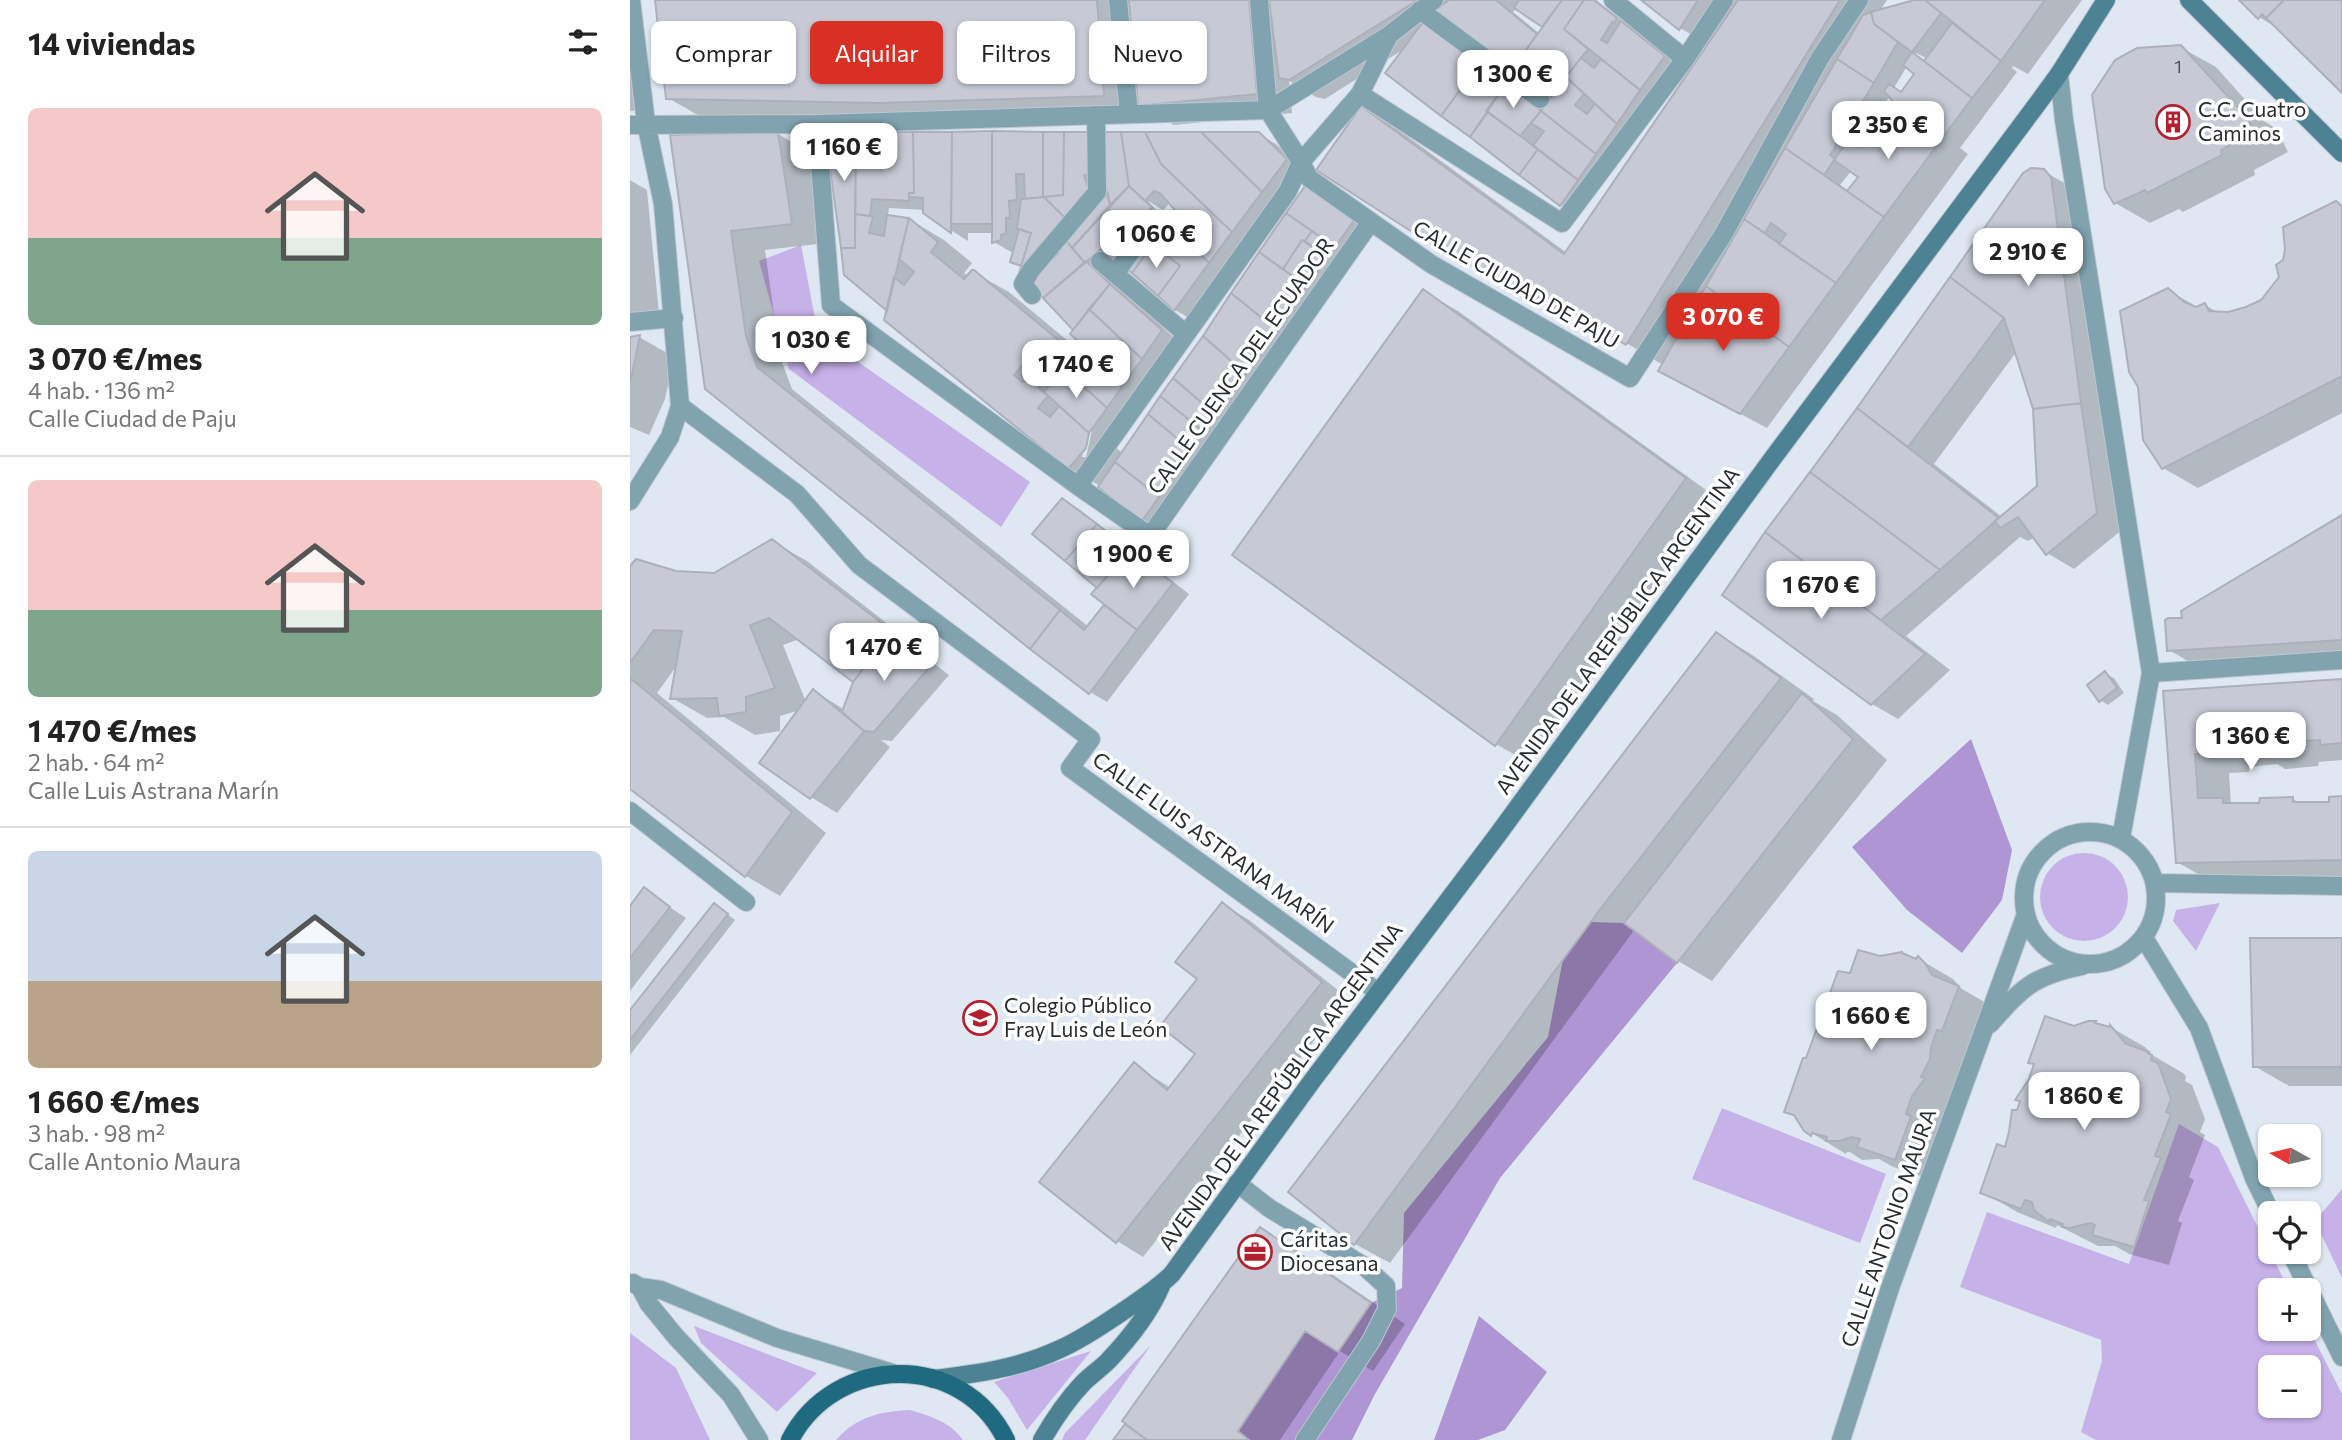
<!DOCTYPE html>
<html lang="es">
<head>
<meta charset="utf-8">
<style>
  :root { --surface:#fff; --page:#f2f2f2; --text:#222; --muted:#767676; --line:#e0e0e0; --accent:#d93025 }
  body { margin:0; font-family:Commissioner,sans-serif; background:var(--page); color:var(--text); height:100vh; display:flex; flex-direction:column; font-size:26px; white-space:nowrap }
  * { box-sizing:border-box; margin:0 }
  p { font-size:23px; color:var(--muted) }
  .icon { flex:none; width:38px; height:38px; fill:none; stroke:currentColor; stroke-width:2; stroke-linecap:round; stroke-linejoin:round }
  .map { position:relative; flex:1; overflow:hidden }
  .panel { display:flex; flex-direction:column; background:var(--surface); width:630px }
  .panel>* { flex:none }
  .banner { position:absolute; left:21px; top:21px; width:665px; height:63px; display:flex; gap:14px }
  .needle { width:46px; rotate:278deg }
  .fabs { position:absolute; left:1628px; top:1124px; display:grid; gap:14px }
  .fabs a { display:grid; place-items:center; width:63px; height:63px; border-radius:10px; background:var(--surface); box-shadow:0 2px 5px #0004; font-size:35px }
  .price { position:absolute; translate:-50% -60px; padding:0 16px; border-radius:14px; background:#fff; color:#222; font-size:23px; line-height:46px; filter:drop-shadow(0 2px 4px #0008) }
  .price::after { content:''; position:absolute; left:50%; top:42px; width:21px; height:16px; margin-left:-10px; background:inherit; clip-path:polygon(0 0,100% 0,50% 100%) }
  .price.current { background:var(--accent); color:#fff }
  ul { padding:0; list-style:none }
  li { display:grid; align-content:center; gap:14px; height:371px; padding:0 28px }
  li+li { border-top:2px solid var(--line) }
  li span { display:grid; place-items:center; height:217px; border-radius:10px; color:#555 }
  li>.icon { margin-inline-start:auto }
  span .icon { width:126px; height:126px; fill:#fffc; stroke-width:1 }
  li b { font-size:30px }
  h2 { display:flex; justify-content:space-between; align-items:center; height:84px; padding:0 28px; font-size:30px }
  .pill { padding:0 24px; border-radius:10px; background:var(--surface); box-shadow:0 2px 5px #0004; font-size:24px; line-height:63px }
  .pill.current { background:var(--accent); color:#fff }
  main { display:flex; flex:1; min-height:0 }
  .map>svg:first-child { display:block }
</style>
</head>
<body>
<main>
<section class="panel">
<h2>14 viviendas<svg class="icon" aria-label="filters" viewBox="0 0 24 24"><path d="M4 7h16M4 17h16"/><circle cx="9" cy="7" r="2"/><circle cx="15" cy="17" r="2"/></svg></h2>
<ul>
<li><span style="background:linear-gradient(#f6c9c9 60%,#7fa58c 0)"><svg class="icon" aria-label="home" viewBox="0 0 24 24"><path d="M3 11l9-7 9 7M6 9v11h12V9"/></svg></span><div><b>3 070 €/mes</b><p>4 hab. · 136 m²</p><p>Calle Ciudad de Paju</p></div></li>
<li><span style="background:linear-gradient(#f6c9c9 60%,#7fa58c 0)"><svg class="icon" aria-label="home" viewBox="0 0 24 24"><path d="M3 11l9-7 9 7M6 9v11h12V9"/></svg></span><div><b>1 470 €/mes</b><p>2 hab. · 64 m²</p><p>Calle Luis Astrana Marín</p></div></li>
<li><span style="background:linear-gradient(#c9d6e8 60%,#b9a48a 0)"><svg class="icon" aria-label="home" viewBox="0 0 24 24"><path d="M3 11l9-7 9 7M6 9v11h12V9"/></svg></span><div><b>1 660 €/mes</b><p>3 hab. · 98 m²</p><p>Calle Antonio Maura</p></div></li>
</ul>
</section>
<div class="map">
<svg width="1712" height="1440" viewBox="0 0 1712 1440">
  <rect width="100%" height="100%" fill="#dfe8f2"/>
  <!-- green -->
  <path fill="#c7b1e9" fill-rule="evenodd" d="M171,245L188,334L400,482L371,527L159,369L129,261Z
    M1410 897a44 44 0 1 1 88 0a44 44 0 1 1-88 0Z
    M1590,903L1566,951L1543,921L1546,910Z
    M1092,1108L1256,1174L1230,1243L1062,1179Z
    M1549,1124L1588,1147L1659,1290H1640V1328L1678,1327L1712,1394V1440H1466L1451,1432L1472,1361L1471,1340L1330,1287L1357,1212L1499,1264ZM1640,1367H1678V1405H1640Z
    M1712,1189V1278L1685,1221Z
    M64,1326L187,1373L147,1412L71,1343Z
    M0,1333L46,1368L80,1440H0Z
    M521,1345L455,1440H432L435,1433Z
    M461,1351L397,1430L378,1398L364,1382Z
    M280,1410C301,1416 320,1422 333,1440H206C226,1417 251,1411 280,1410Z"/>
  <!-- forest -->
  <path fill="#af95d4" d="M1341,739L1382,850L1372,900L1332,953L1277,910L1222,847Z
    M961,922L994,923L1047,963L870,1178L745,1394L722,1440H619L608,1431L675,1331L708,1352L741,1303L772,1288L774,1213L918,1037L933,959Z
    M849,1316L917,1372L875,1430L848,1440H804Z"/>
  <!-- shadow -->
  <path fill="#0003" fill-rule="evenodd" d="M0,0L14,110L0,111Z
    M27,0H966L1052,67L948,215L931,205L757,73L774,49L695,99L686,97L659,81L662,113L544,125L507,104L508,115L73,118L38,98ZM887,8L915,27L910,34L883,12ZM819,21L885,67L922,97L913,111L812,34Z
    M1014,0H1257L1249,12L1290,0H1452L1398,74L1383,66L1382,68L1387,72L1330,148L1338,154L1137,428L1056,385L1033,365L946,313L940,319L827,256L731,109L766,128L937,253L1079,45L1050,28ZM1286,53L1298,59L1295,62L1283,55ZM1277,66L1287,73L1272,93L1264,88ZM1260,95L1285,119L1267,127L1252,119L1242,132L1239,130ZM1222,170L1230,176L1219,191L1210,185Z
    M1611,0H1712L1652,31L1629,17Z
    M1550,47L1586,67L1634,121L1647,129L1658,152L1624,170L1625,175L1553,212L1549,209L1520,223L1485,203Z
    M148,134L182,154L196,243L135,250L150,357L162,389L459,627L477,605L433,500L450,510L559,594L477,702L460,692L76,388L42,136Z
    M197,134H628L646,144L673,170L650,201L657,208L629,246L563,320L545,310L499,268L472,272L549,342L478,440L493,454L675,189L741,231L529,531L512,521L470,486L439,468L258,310ZM470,184H477L480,194L475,198ZM518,201L533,210L540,203L554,217L544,227L534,222L518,225L529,213ZM259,208L294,210L322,231L338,241V233H364V242L381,252L385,251L389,263L400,268L454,345L450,351L379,292L343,272L339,276L334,273L342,263L314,240L279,219L258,217ZM462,430L456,457H452L457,434Z
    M1413,171L1440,186L1493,529L1444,569L1417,553L1405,537L1398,541L1390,537L1276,636L1320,670L1268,719L1242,704L1136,533L1228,409ZM1387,351L1405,408L1409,487L1372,517L1304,464Z
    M0,180L17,190L30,324L0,327Z
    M1712,206V413L1568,488L1533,468L1538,290L1569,308L1575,305L1589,313L1598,314L1616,309L1632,301Z
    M793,291L828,311L1090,500L901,764L866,744Z
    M9,337L44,357L35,399L19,435L0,427V339Z
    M1712,517V661L1573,670L1539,650L1553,620Z
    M142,541L177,561L295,653L293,655L319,675L262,741L251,740L260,747L207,813L181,797L170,710L150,716V731L125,735L94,717L77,718L42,698L48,664L27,693L196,833L150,896L116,876L0,787V568L85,575ZM170,639L225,681L215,710L184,691L176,702L153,645Z
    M1087,634L1121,654L1184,699L1183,701L1207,715L1257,760L1082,981L1048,961L1005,929L760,1263L725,1244L660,1191Z
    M1475,674L1484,678L1494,693L1478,705L1470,700Z
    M1712,681V760L1689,762L1688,766L1655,769L1647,764L1619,767V772L1599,773L1601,805H1630L1663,799L1671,804L1700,803L1712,798V881L1582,882L1547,862L1534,693Z
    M14,890L56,918L0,991V909Z
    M593,904L619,920L718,998L513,1257L487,1241L504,1065L541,1088L567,1054L569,979Z
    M92,910L105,920L0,1055V1013Z
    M1712,940V1086H1659L1624,1066Z
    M1250,958L1287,961L1289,959L1323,979L1332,989L1363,1007L1299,1179L1263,1167L1249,1159L1232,1160L1220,1152H1217L1216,1154L1175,1129L1167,1118L1156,1111L1177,1060L1221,975Z
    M1459,1023L1482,1028L1515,1047L1522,1055L1553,1073L1556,1076L1555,1081L1562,1085L1575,1119L1570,1132L1575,1135L1559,1177L1564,1180L1548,1221L1552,1223L1539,1265L1499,1254L1485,1246H1468L1427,1225L1426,1228L1387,1212L1353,1192L1376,1149L1405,1065L1400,1062L1444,1028Z
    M630,1230L665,1249L775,1324L743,1371L710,1351L650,1440H485L504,1432Z"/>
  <!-- building -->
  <path fill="#c7cad5" stroke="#adb0bb" stroke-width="2" d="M25,0H467L474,96L248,103L36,99Z
    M499,0H619L627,94L508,106Z
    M639,0H788L659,80L649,78Z
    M819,0H866L907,34L883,68L803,12Z
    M889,0H932L912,27L884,8Z
    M932,0H954L934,29L958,49L920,97L883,68Z
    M954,0H964L987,18L984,23L982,22L971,40L977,43L991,21L1035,56L1010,90L934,29Z
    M1011,0H1068L1049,30Z
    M1108,0H1210L996,345L911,293L905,301L790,237L686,170L731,106L934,254Z
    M1284,0H1295L1311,13L1282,52L1244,24L1241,12Z
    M1295,0H1415L1371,61Z
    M1609,0H1654L1636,18L1632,14L1628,19Z
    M1654,0H1712V93L1636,18Z
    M1241,12L1244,24L1268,42L1244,83L1207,59L1233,15Z
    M794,21L849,64L811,116L755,73Z
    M1322,23L1371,61L1342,98L1294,61Z
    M1551,45L1611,111L1613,107L1624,132L1591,150L1592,155L1517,193L1515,190L1484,204L1475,189L1462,95L1485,60L1507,48Z
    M1282,52L1342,98L1313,137L1264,103L1254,91L1259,84L1271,92L1284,74L1273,65Z
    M951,58L964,68L971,59L1010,90L987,124L936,77Z
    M1207,59L1244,83L1222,119L1230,124L1220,138L1213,134L1200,155L1205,159L1194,175L1155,148Z
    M849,64L876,84L840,137L811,116Z
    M936,77L954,94L945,105L957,114L965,104L987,124L966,154L911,111Z
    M876,84L911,111L890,136L856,111Z
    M911,111L966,154L948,180L903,146L914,131L901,123Z
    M858,112L908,149L889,175L840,137Z
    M1277,112L1313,137L1254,217L1217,191L1228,177L1204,160L1219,140L1229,147L1252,117L1265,127Z
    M362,131L413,132V197L395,199L394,174H386L387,200L379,201L380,218H376V233L371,235V240L362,243Z
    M362,131V224H321L322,132Z
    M148,132L162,224L101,231L116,336L127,367L430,610L400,649L75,389L40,135Z
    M195,132H226L225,248H211Z
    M226,132H283L284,193H279V201L242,199L240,216L225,214Z
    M283,132H322L321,233L293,213V198L279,197V193H284Z
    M413,132H434L433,195L413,197Z
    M434,132H463L465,173L454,175L460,193L434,217L414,197L433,195Z
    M463,132H491L499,186L480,205Z
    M491,132H515L531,164L602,232L579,263L542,227L551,217L530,193L524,191L515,201L499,186Z
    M515,132H571L632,192L602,232L531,164Z
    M571,132H629L657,159L632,192Z
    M1155,148L1254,217L1206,283L1149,244L1156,234L1141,223L1135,233L1114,219Z
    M908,149L948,180L930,206L889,175Z
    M1401,168L1414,169L1421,177L1451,403L1403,409L1374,318L1320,277L1393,173Z
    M499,186L522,207L511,220L515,224L503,239L491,230L496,220L478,209Z
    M675,186L725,219L705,247L656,213Z
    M478,194L480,205L442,248L433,237Z
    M414,197L434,217L395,276L389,273L401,233L387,229L391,199Z
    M1706,201L1712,206V376L1532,469L1513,440L1508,387L1499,372L1490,311L1538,288L1554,302L1566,307L1575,303L1579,311L1598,312L1616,307L1631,300L1649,277L1646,265L1653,260L1655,250L1653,227Z
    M478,209L496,220L491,230L503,239L485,261L471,249L455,263L442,248Z
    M656,213L682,231L675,241L672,240L653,269L629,252Z
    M225,214L243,216L239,233L254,236L257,215L279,218L257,311L214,275L211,248H225Z
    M279,218L308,242L301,252L334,279L342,270H344L432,343L409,370L397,360L384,375L392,382L400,380L418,396L408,408L420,417L429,406L459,433L456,448L438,469L254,320L264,277L274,285L284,272L269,259Z
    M533,219L579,263L544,311L528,296L550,266L523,244L502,273L496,268Z
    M1114,219L1206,283L1159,347L1076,286Z
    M389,229L401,233L391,266L380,262Z
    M682,231L705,247L697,257L675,241Z
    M433,237L455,263L413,298L398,278L428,254L426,247Z
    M672,240L697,257L676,286L653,269Z
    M523,244L550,266L528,296L502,273Z
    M629,252L676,286L648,331L601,293Z
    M456,261L480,284L443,330L413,298Z
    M1320,277L1374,318L1278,447L1227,408Z
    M480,284L532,330L512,359L459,309Z
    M1076,286L1159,347L1110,414L1028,371Z
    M793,289L1056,478L865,746L602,555Z
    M601,293L648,331L616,374L573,336Z
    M459,309L512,359L494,384L440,334Z
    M10,335L1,379L0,381V337Z
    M573,336L616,374L586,415L543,378Z
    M452,345L494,384L477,408L433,368Z
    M433,368L477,408L459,433L414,392Z
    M543,378L586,415L575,433L530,396Z
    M530,396L575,433L562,451L518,414Z
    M1451,403L1467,513L1416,555L1388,517L1370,528L1365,521L1407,486L1403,409Z
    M1227,408L1369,518L1310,570L1180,472Z
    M518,414L562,451L529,497L485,462Z
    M485,462L529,497L511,522L468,487Z
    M1180,472L1310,570L1251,620L1135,532Z
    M432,498L467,524L435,561L402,534Z
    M1712,515V640L1537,651L1535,620L1538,618H1552L1551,611Z
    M467,524L500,550L467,588L435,561Z
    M1135,532L1295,654L1241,705L1092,595Z
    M142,539L262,631L223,682L139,618L120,625L145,688L116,697V712L89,716L87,698L40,699L52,631L24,630L0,663V566L6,559L46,571L84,573Z
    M500,550L543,583L507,630L461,594Z
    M474,605L507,630L459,694L400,649L430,610L454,630Z
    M262,631L302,664L244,732L234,731L212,712L223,682Z
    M1086,632L1151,678L971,908L724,1245L658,1192Z
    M1475,671L1487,688L1469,702L1457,685Z
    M0,678L162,812L115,877L0,789Z
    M1712,679V743L1690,745V740L1654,742V747L1619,750V745L1585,747V753L1565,754L1568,798H1593V803H1629L1630,798L1663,797V802H1699V797L1712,796V860L1546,863L1533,691Z
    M183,689L234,731L180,799L129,763Z
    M1172,693L1223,739L1047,963L994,923Z
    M14,887L40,907L0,958V906Z
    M592,902L692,982L486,1243L409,1182L504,1062L537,1090L565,1054L530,1026L567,979L545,962Z
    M84,903L98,914L0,1040V1010Z
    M1620,938H1712V1067H1623Z
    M1228,950L1250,956L1272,952V953L1286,959L1288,956L1295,963L1302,975L1329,986L1312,1031L1307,1030L1301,1048L1300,1059L1291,1077L1295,1078L1282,1096L1276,1114L1281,1116L1265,1160L1227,1147L1230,1139L1222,1137L1209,1141H1196L1197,1137L1182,1133L1181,1136L1174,1131L1164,1115L1154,1112L1173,1058H1176L1208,971L1220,973Z
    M1415,1016L1444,1026L1458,1021H1466L1465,1023L1480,1027V1025L1496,1044L1519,1052L1518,1053L1522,1055L1521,1060L1528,1063L1541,1099L1536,1112L1541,1114L1525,1156L1531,1158L1514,1200L1519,1201L1504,1247L1462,1235L1465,1225L1460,1223L1440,1228L1432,1227L1433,1224L1420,1219L1419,1222L1404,1210L1402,1202L1395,1200L1391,1209L1350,1193L1367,1144L1375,1147L1379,1132L1382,1110H1387L1390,1101L1385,1100L1399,1079L1404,1064L1398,1063Z
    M630,1227L741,1303L708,1352L675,1331L608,1431L619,1440H517L492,1421Z
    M495,1424L517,1440H483Z"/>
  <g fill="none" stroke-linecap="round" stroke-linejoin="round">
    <!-- pedestrian casing -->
    <g stroke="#bec6cf" stroke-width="20">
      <path id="pedestrian" d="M402,295L393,284L401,270L467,192L466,115
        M0,322L44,318
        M50,406L167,494L229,565L461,739L440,768L748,992
        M0,811L116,902"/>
    </g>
    <!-- minor casing -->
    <g stroke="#bec6cf" stroke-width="20">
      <path id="minor" d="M488,0L499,114
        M629,0L638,110L671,162L730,94L758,37
        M983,0L1055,59
        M790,10L910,99
        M1429,74L1434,120L1521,673L1491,838
        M730,94L932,223L1055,59L1094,0
        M187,124L201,305L448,486L520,536L740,223
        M0,125L187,124L638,110L758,36L804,0
        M671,162L679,178L801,264L1000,378L1093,235L1190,58L1229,0
        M470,261L556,334
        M485,274L522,222
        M448,486L658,191L671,162
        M0,501L40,437L50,406L33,204L16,123L1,0
        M1521,673L1712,660
        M1394 898a66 66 0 1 1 132 0a66 66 0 1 1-132 0Z
        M1525,883L1712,886
        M1514,938L1569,1028L1624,1178L1641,1213
        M1360,1024C1393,987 1403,976 1452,966
        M607,1183L639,1208L734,1266L756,1286L757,1309L741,1341L675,1440
        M1660,1251L1712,1357
        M3,1283L10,1287L19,1304L46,1337L101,1395L129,1440
        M10,1287L31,1290L147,1338L263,1373
        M1211,1440L1260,1288L1396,914"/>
    </g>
    <!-- secondary casing -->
    <g stroke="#bec6cf" stroke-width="20">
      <path id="secondary" d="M1559,0L1712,153
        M303,1379C346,1374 390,1368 430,1349C453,1339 474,1324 495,1310C511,1299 528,1288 542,1274L682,1081L866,837L1140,462L1408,103L1429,74L1476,0
        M412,1440C424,1419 437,1400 453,1383C461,1375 470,1369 478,1361C499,1339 519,1314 531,1286"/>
    </g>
    <!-- primary casing -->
    <g stroke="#bec6cf" stroke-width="20">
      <path id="primary" d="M160,1440C205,1354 332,1350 376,1440"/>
    </g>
    <!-- pedestrian -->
    <use href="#pedestrian" stroke="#81a3b0" stroke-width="18"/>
    <!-- minor -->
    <use href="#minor" stroke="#81a3b0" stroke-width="18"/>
    <!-- secondary -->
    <use href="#secondary" stroke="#4d8295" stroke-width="18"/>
    <!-- primary -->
    <use href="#primary" stroke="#206a81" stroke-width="18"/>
  </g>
  <!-- icons -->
  <defs>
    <g id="building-ring" transform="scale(1.75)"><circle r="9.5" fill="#fff" stroke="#b32130" stroke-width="1.5"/><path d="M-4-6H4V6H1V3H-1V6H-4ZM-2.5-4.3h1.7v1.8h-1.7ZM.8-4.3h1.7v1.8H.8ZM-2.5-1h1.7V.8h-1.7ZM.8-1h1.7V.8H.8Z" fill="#b32130"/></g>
    <g id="school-ring" transform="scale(1.75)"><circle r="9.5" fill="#fff" stroke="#b32130" stroke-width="1.5"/><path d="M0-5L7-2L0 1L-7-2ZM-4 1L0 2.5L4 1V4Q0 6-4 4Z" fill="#b32130"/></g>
    <g id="office-ring" transform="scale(1.75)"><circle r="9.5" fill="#fff" stroke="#b32130" stroke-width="1.5"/><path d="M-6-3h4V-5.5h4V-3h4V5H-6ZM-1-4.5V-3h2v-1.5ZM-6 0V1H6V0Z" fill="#b32130"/></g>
  </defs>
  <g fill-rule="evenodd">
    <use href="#building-ring" x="1543" y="122"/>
    <use href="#school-ring" x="350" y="1018"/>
    <use href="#office-ring" x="625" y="1252"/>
  </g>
  <g text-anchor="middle" stroke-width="7" stroke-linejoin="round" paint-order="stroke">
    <!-- number labels -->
    <g font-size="18" fill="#505458">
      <text x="1548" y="73">1</text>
    </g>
    <!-- poi labels -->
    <g font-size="21" fill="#282c2f" stroke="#fff" text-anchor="start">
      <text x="1568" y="117">C.C. Cuatro<tspan x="1568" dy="24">Caminos</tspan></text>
      <text x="374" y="1013">Colegio Público<tspan x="374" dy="24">Fray Luis de León</tspan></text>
      <text x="650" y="1247">Cáritas<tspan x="650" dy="24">Diocesana</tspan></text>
    </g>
    <!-- street labels -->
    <g font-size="21" fill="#282c2f" stroke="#fff">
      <text transform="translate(886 285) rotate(30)" y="7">CALLE CIUDAD DE PAJU</text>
      <text transform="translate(611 366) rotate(-55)" y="7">CALLE CUENCA DEL ECUADOR</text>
      <text transform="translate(988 631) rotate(-54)" y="7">AVENIDA DE LA REPÚBLICA ARGENTINA</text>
      <text transform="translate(583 843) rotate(36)" y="7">CALLE LUIS ASTRANA MARÍN</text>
      <text transform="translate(651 1087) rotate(-54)" y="7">AVENIDA DE LA REPÚBLICA ARGENTINA</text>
      <text transform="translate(1259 1228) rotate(-71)" y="7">CALLE ANTONIO MAURA</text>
    </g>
  </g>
</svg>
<div class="fabs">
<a><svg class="needle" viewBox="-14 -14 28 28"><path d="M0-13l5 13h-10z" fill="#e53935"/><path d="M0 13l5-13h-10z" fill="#767676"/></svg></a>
<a><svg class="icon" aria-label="locate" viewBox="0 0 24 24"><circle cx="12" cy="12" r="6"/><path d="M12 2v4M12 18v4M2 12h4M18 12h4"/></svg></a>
<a>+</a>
<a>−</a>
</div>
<b class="price" style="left:883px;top:110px">1 300 €</b>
<b class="price" style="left:1258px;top:161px">2 350 €</b>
<b class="price" style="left:214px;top:183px">1 160 €</b>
<b class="price" style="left:526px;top:270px">1 060 €</b>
<b class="price" style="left:1398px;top:288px">2 910 €</b>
<b class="price current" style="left:1093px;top:353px">3 070 €</b>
<b class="price" style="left:181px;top:376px">1 030 €</b>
<b class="price" style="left:446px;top:400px">1 740 €</b>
<b class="price" style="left:503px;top:590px">1 900 €</b>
<b class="price" style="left:1191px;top:621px">1 670 €</b>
<b class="price" style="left:254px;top:683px">1 470 €</b>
<b class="price" style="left:1621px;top:772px">1 360 €</b>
<b class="price" style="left:1241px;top:1052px">1 660 €</b>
<b class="price" style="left:1454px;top:1132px">1 860 €</b>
<div class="banner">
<a class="pill">Comprar</a>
<a class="pill current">Alquilar</a>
<a class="pill">Filtros</a>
<a class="pill">Nuevo</a>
</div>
</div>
</main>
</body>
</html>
